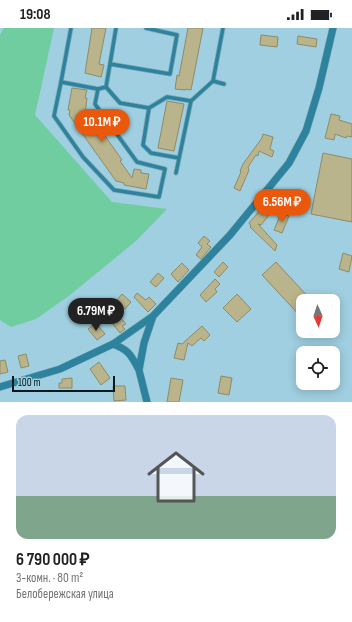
<!DOCTYPE html>
<html lang="ru">
<head>
<meta charset="utf-8">
<style>
  :root { --surface:#fff; --page:#f6f6f6; --text:#202124; --muted:#757577; --accent:#ea580c }
  body { margin:0; font-family:"Sofia Sans Condensed",sans-serif; background:var(--page); color:var(--text); height:100vh; display:flex; flex-direction:column; font-size:15px; white-space:nowrap }
  * { box-sizing:border-box; margin:0 }
  p { font-size:13px; color:var(--muted) }
  .icon { flex:none; width:22px; height:22px; fill:none; stroke:currentColor; stroke-width:2; stroke-linecap:round; stroke-linejoin:round }
  .map { position:relative; height:374px; overflow:hidden }
  .side { display:flex; flex-direction:column; background:var(--surface); flex:1 }
  .side>* { flex:none }
  .needle { width:26px; rotate:177deg }
  .buttons { position:absolute; left:296px; top:266px; display:grid; gap:8px }
  .buttons a { display:grid; place-items:center; width:44px; height:44px; border-radius:8px; background:var(--surface); box-shadow:0 2px 10px #0003; font-size:20px }
  .scale { position:absolute; left:12px; bottom:10px; width:103px; box-sizing:border-box; padding-left:4px; border:2px solid #05181e; border-top:0; font-size:11px; line-height:14px; white-space:nowrap; color:#05181e; -webkit-text-stroke:3px #9fcfe0; paint-order:stroke }
  .price { position:absolute; translate:-50% -34px; padding:0 9px; border-radius:14px; background:var(--accent); color:#fff; font-size:13px; line-height:26px; filter:drop-shadow(0 1px 2px #0008) }
  .price::after { content:''; position:absolute; left:50%; top:24px; width:12px; height:9px; margin-left:-6px; background:inherit; clip-path:polygon(0 0,100% 0,50% 100%) }
  .price.on { background:#222; color:#fff }
  ul { padding:0; list-style:none }
  li { display:grid; align-content:center; gap:8px; height:212px; padding:0 16px }
  li span { display:grid; place-items:center; height:124px; border-radius:12px; color:#555 }
  li>.icon { margin-inline-start:auto }
  span .icon { width:72px; height:72px; fill:#fffc; stroke-width:1 }
  li b { font-size:17px }
  .status { display:flex; justify-content:space-between; align-items:center; height:28px; padding:0 20px; background:var(--surface); direction:ltr }
  .status svg { height:11px; fill:currentColor }
  .map>svg:first-child { display:block }
</style>
</head>
<body>
<div class="status"><b>19:08</b><svg viewBox="0 0 49 12"><path d="M0 12V9h3v3zM5 12V6h3v6zM10 12V3h3v9zM15 12V0h3v12zM26 1h20v11H26zM47 4h2v5h-2z"/></svg></div>
<div class="map">
<svg width="352" height="374" viewBox="0 0 352 374">
  <rect width="100%" height="100%" fill="#9fcfe0"/>
  <!-- green -->
  <path fill="#6fcda0" d="M4,0H54L35,87L112,174L167,181L136,213L70,267L36,291L11,299L0,292V7Z"/>
  <!-- building -->
  <path fill="#b9b48b" stroke="#908b64" d="M92,0H106L99,36L104,37L101,49L85,45Z
    M188,0H203L191,62L186,61V62L175,61L177,47L179,48Z
    M261,7L278,9L277,19L260,17Z
    M298,8L317,11L316,19L297,16Z
    M72,60L87,62L85,70H87L84,94L91,88L122,132L120,133L132,150L134,141L141,142V145L149,146L146,161L124,157V155L116,153L69,87L70,82H68Z
    M167,73L184,76L174,123L158,120Z
    M331,86L340,88L339,92L352,96V109L347,108L346,110L335,106L334,112L325,110Z
    M263,106L273,109L270,121L274,123L272,129L259,123L258,128L256,127L248,139L249,142L240,163L234,160L241,144L240,143L243,136L262,110Z
    M323,125L352,131V194L311,186Z
    M264,178L273,182L261,197L258,196L277,217L275,223L250,199L251,198L249,195Z
    M281,185L289,188L282,205L274,202Z
    M204,208L210,213L207,216L211,219L201,231L196,227L202,219L198,215Z
    M343,225L352,228L349,244L339,241Z
    M223,234L228,239L219,249L214,244Z
    M276,234L312,273H303V291L262,247Z
    M182,235L189,242L178,254L171,246Z
    M158,245L164,250L156,259L150,254Z
    M215,251L220,256L215,261L217,264L206,274L200,267Z
    M137,265L146,272L149,269L156,276L148,284L134,269Z
    M122,266L131,274L125,281L116,273Z
    M237,266L251,281L237,294L223,280Z
    M120,289L126,296L122,298L125,301L120,305L112,295Z
    M96,295L105,306L97,312L88,301Z
    M202,298L210,307L204,313L201,310L192,318L188,315L184,332L174,330L178,315L182,316Z
    M26,326L29,338L21,340L18,328Z
    M5,332L8,344L0,346V333Z
    M99,334L110,350L101,357L90,341Z
    M221,348L232,350L229,367L218,365Z
    M72,350V360H59V355H62V351Z
    M171,350L183,352L179,374H167Z
    M113,358H125L126,372L114,373Z"/>
  <g fill="none" stroke-linecap="round" stroke-linejoin="round">
    <!-- service casing -->
    <g stroke="#80aab9" stroke-width="5">
      <path id="service" d="M116,0L110,36L170,46L177,7L146,0
        M223,0L213,53L224,56
        M61,54L71,0
        M106,59L120,75L149,80L167,69L191,73L213,53
        M98,61L61,54L54,88L83,129L114,162L159,169L165,141L137,134L95,76L98,61L106,59L110,36
        M149,80L143,117L151,125L179,130
        M176,145L191,73"/>
    </g>
    <!-- minor casing -->
    <g stroke="#80aab9" stroke-width="8">
      <path id="minor" d="M113,316C129,322 131,327 139,342
        M0,359L60,341L113,316L153,288L230,207L289,135L306,103L319,60L333,0
        M147,374L139,342L144,315L153,288"/>
    </g>
    <!-- service -->
    <use href="#service" stroke="#2d839d" stroke-width="3.5"/>
    <!-- minor -->
    <use href="#minor" stroke="#2d839d" stroke-width="7"/>
  </g>
</svg>
<div class="buttons">
<a><svg class="needle" viewBox="-14 -14 28 28"><path d="M0-13l5 13h-10z" fill="#e53935"/><path d="M0 13l5-13h-10z" fill="#757577"/></svg></a>
<a><svg class="icon" aria-label="locate" viewBox="0 0 24 24"><circle cx="12" cy="12" r="6"/><path d="M12 2v4M12 18v4M2 12h4M18 12h4"/></svg></a>
</div>
<div class="scale">100 m</div>
<b class="price" style="left:102px;top:115px">10.1M ₽</b>
<b class="price" style="left:282px;top:195px">6.56M ₽</b>
<b class="price on" style="left:96px;top:304px">6.79M ₽</b>
</div>
<section class="side">
<ul>
<li><span style="background:linear-gradient(#c9d6e8 65%,#7fa58c 0)"><svg class="icon" aria-label="home" viewBox="0 0 24 24"><path d="M3 11l9-7 9 7M6 9v11h12V9"/></svg></span><div><b>6 790 000 ₽</b><p>3-комн. · 80 m²</p><p>Белобережская улица</p></div></li>
</ul>
</section>
</body>
</html>
